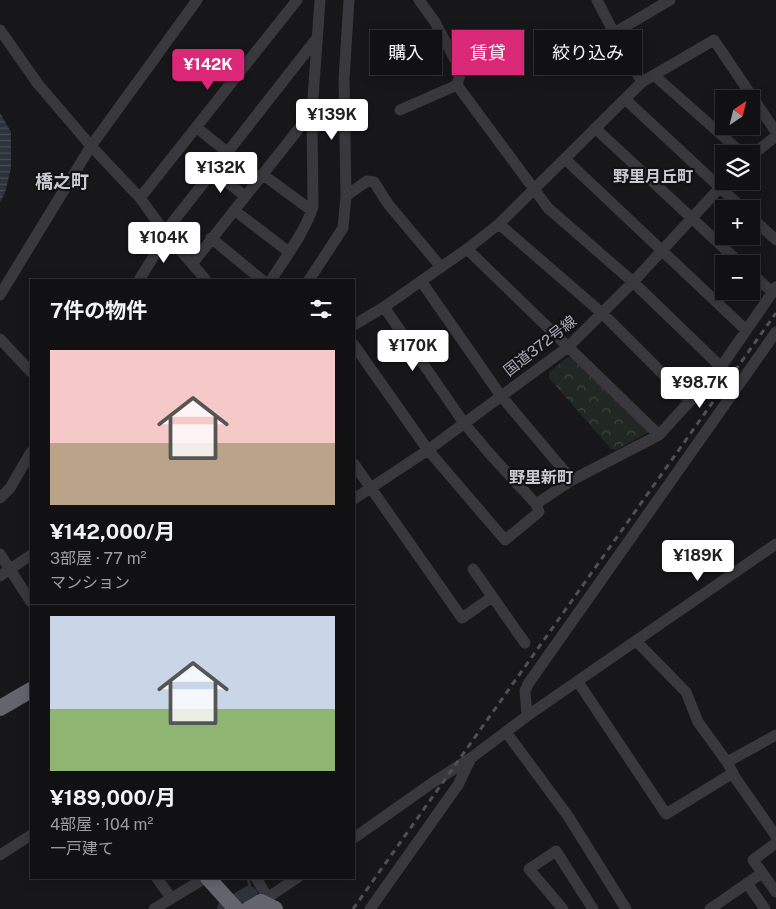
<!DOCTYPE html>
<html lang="ja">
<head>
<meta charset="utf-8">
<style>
  :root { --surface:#111012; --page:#1e1e20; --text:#f1f3f6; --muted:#9c9d9f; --line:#303032; --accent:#db2777 }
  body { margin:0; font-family:"Public Sans","Noto Sans JP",sans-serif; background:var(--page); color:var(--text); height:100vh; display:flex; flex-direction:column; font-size:19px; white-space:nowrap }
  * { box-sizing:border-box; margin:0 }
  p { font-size:16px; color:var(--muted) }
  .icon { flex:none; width:28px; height:28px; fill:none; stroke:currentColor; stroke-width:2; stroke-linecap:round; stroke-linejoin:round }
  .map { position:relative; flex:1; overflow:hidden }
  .details { position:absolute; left:30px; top:279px; width:325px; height:600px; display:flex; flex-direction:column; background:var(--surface); border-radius:0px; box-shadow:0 2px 12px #0003,0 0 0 1px var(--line) }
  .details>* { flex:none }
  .guide { position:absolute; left:370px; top:30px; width:330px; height:45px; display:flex; gap:10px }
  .needle { width:32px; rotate:35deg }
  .buttons { position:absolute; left:715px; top:90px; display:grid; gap:10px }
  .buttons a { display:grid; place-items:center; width:45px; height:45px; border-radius:0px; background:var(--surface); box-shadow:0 2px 12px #0003,0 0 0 1px var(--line); font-size:25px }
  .price { position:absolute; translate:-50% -42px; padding:0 11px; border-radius:5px; background:#fff; color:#222; font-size:16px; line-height:32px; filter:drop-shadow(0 1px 2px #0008) }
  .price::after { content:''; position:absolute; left:50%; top:30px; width:15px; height:11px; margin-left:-8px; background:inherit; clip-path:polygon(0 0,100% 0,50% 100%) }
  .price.current { background:var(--accent); color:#fff }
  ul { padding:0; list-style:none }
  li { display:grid; align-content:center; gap:10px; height:265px; padding:0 20px }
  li+li { border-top:1px solid var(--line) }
  li span { display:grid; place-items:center; height:155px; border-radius:0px; color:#555 }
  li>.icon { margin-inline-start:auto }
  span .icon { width:90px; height:90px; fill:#fffc; stroke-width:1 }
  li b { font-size:21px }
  h2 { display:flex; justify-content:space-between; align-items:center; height:60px; padding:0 20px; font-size:21px }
  .tag { padding:0 18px; border-radius:0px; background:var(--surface); box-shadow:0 2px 12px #0003,0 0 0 1px var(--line); font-size:18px; line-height:45px }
  .tag.current { background:var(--accent); color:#fff }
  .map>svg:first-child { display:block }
</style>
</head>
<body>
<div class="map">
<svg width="776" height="909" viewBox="0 0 776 909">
  <defs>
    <pattern id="forest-crowns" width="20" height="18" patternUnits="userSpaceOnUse" patternTransform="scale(1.25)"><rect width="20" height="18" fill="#212823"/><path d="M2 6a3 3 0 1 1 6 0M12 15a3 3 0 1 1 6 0" fill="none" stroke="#3e4441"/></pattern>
    <pattern id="water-rules" width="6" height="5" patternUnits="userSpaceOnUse" patternTransform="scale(1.25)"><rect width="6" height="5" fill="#2d323b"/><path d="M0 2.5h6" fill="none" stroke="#494d55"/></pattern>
  </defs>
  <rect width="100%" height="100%" fill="#171618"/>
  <!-- forest -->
  <path fill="url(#forest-crowns)" d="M568,357L575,358L649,432L616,450L611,449L549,378V372Z"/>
  <!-- water -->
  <path fill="url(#water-rules)" d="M0,113L11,132V168L5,193L0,202Z"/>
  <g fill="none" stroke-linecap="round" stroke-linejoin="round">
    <!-- stream -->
    <path stroke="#2d323b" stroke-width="3" d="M248,878L250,887L249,895"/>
    <!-- river -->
    <path stroke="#2d323b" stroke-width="18" d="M226,909L249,895"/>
    <!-- minor -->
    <path stroke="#38383d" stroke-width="11" d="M597,0L614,33L642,82
      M0,30L38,84L91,146L140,198L167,235L206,280
      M614,33L670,0
      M655,76L743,154
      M457,85L548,208L633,282L721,367
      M625,99L743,209
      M400,110L457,85L461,71L435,22L419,0
      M196,127L227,152
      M595,128L741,264
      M751,156L776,136
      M565,159L746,330
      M213,171L245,196
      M262,174L311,210
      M346,196L367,181L374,182L388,204L441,267
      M140,198L297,0
      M234,210L289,252
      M751,217L776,240
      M499,224L603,314L690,401
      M165,232L317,38
      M211,238L262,280
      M467,249L659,435
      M192,264L312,112
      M751,273L772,292
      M139,280L167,235
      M271,280C286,257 304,233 313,207L312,112L320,0
      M309,280L343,228L346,196L344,79L349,0
      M421,281L501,396L572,480
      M0,295L91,146L197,0
      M384,307L464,423L489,453L536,504
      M354,325L384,307L467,249L499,224L642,82L714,40L776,132
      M0,339L31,372
      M354,345L428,450L505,540L539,512L536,504L572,480L659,435L721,367L776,287
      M354,464L462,618L492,597
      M0,498L10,488L31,452
      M354,499L428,450L568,347L633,282L726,181
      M0,554L31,602
      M473,569L525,643
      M0,576L31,555
      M636,641L686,692L698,722L727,762L736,779L776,836
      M578,682L666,814L733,773
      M527,716L525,691L528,684L776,332
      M506,732L568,816L626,909
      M727,762L776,735
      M354,838L432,783L471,758L527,716L776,544
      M776,843L753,860L776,892
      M0,855L31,835
      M157,878L171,898
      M256,878L268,898
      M747,883L765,909
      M261,902L297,878
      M154,909L205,878
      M370,909L458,785L470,760
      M563,909L529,869L556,851L593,909
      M710,909L762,873"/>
    <!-- highway -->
    <path stroke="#64646d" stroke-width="16" d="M0,708L31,690
      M208,878L236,909
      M249,909L261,902L275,909"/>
    <!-- rail -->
    <path stroke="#4f4f55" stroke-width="3" stroke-dasharray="6 5" stroke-linecap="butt" d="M353,909L776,313"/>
  </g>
  <g text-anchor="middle" stroke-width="4.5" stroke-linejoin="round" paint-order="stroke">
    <!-- street labels -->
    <g font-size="15" fill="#a9aab7" stroke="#121113">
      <text transform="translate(540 346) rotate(-38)" y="5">国道372号線</text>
    </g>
    <!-- neighbourhood labels -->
    <g font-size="16" font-weight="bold" fill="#cacad3" stroke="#121113">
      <text x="653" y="182">野里月丘町</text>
      <text x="541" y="483">野里新町</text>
    </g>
    <!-- quarter labels -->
    <g font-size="18" font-weight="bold" fill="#cacad3" stroke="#121113">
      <text x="62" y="188">橋之町</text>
    </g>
  </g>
</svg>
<div class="buttons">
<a><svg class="needle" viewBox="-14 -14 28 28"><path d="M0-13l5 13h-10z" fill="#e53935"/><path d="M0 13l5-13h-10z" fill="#9c9d9f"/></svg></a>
<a><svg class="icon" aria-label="layers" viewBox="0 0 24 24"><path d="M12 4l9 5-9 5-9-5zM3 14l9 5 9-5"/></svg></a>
<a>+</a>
<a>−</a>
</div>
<b class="price current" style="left:208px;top:91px">¥142K</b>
<b class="price" style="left:332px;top:141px">¥139K</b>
<b class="price" style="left:221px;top:194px">¥132K</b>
<b class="price" style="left:164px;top:264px">¥104K</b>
<b class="price" style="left:413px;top:372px">¥170K</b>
<b class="price" style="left:700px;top:409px">¥98.7K</b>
<b class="price" style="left:698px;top:582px">¥189K</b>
<div class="guide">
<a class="tag">購入</a>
<a class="tag current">賃貸</a>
<a class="tag">絞り込み</a>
</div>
<section class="details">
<h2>7件の物件<svg class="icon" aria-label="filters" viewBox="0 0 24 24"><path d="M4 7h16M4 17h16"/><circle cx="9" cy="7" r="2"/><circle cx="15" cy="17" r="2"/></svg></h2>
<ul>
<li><span style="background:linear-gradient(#f6c9c9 60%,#b9a48a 0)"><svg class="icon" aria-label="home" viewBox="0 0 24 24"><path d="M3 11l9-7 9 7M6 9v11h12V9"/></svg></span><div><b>¥142,000/月</b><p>3部屋 · 77 m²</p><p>マンション</p></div></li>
<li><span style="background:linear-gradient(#c9d6e8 60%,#8fb573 0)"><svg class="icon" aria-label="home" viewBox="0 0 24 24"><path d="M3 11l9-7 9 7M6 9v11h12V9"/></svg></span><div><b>¥189,000/月</b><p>4部屋 · 104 m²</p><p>一戸建て</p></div></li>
</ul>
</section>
</div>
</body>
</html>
